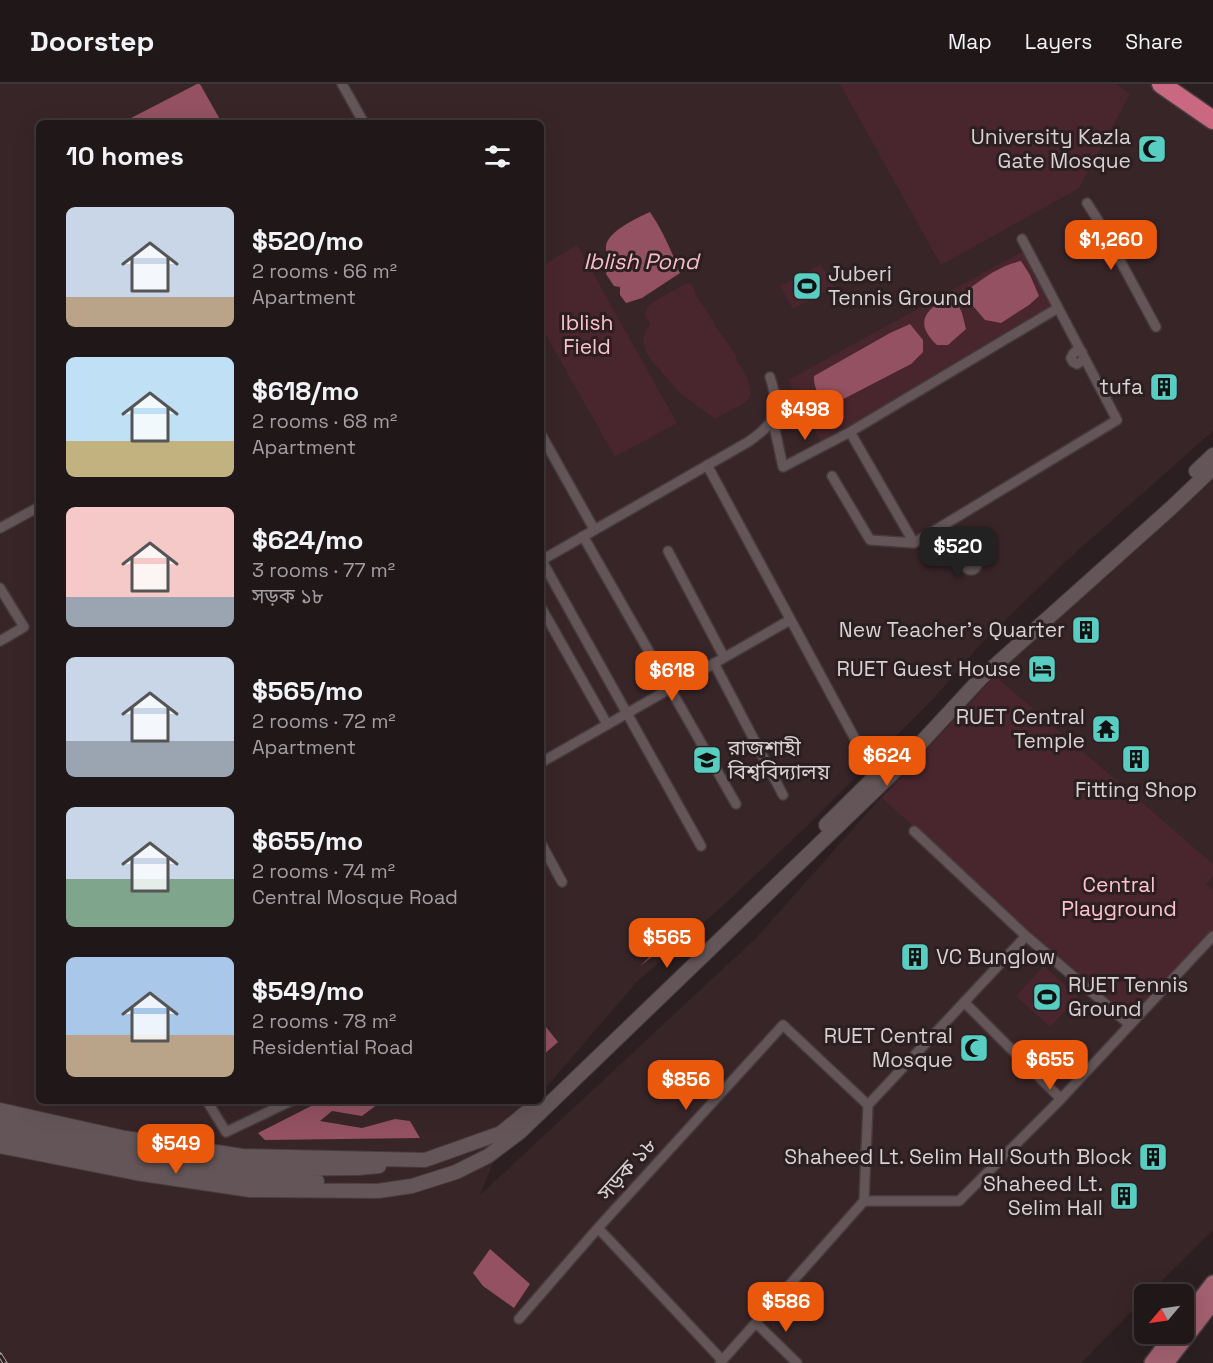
<!DOCTYPE html>
<html lang="en">
<head>
<meta charset="utf-8">
<style>
  :root { --surface:#201719; --page:#2d2426; --text:#f1f3f6; --muted:#a29fa2; --line:#3d3638; --accent:#ea580c }
  body { margin:0; font-family:"Space Grotesk","Noto Sans Bengali",sans-serif; background:var(--page); color:var(--text); height:100vh; display:flex; flex-direction:column; font-size:22px; white-space:nowrap }
  * { box-sizing:border-box; margin:0 }
  p { font-size:20px; color:var(--muted) }
  .icon { flex:none; width:33px; height:33px; fill:none; stroke:currentColor; stroke-width:2; stroke-linecap:round; stroke-linejoin:round }
  .map { position:relative; flex:1; overflow:hidden }
  .side { position:absolute; left:36px; top:36px; width:508px; height:984px; display:flex; flex-direction:column; background:var(--surface); border-radius:9px; box-shadow:0 6px 24px #0002,0 0 0 2px var(--line) }
  .side>* { flex:none }
  .needle { width:39px; rotate:241deg }
  .buttons { position:absolute; left:1134px; top:1200px; display:grid; gap:12px }
  .buttons a { display:grid; place-items:center; width:60px; height:60px; border-radius:9px; background:var(--surface); box-shadow:0 6px 24px #0002,0 0 0 2px var(--line); font-size:30px }
  .price { position:absolute; translate:-50% -51px; padding:0 14px; border-radius:12px; background:var(--accent); color:#fff; font-size:20px; line-height:39px; filter:drop-shadow(0 2px 3px #0008) }
  .price::after { content:''; position:absolute; left:50%; top:36px; width:18px; height:14px; margin-left:-9px; background:inherit; clip-path:polygon(0 0,100% 0,50% 100%) }
  .price.current { background:#222; color:#fff }
  ul { padding:0; list-style:none }
  li { display:flex; align-items:center; gap:18px; height:150px; padding:0 30px }
  li span { display:grid; place-items:center; flex:none; width:168px; height:120px; border-radius:9px; color:#555 }
  li>.icon { margin-inline-start:auto }
  span .icon { width:72px; height:72px; fill:#fffc; stroke-width:1 }
  li b { font-size:26px }
  h2 { display:flex; justify-content:space-between; align-items:center; height:72px; padding:0 30px; font-size:26px }
  header { display:flex; align-items:center; gap:36px; box-sizing:border-box; height:84px; padding:0 30px; background:var(--surface); border-bottom:2px solid var(--line) }
  header strong { font-size:28px }
  nav { display:flex; gap:33px; margin-inline-start:auto; font-size:21px }
  .map>svg:first-child { display:block }
</style>
</head>
<body>
<header>
<strong>Doorstep</strong>
<nav><a>Map</a><a>Layers</a><a>Share</a></nav>
</header>
<div class="map">
<svg width="1213" height="1279" viewBox="0 0 1213 1279">
  <rect width="100%" height="100%" fill="#2b1f21"/>
  <!-- built -->
  <path fill="#382528" d="M0,0H1150L1213,42V347L1065,478L979,562L936,612L809,740L728,817L635,900L542,1008V39H39V1017H533L506,1048L480,1111L756,854L964,620L995,592L1079,510L1213,393V1146L1149,1210H1144V1215L1081,1279H0Z"/>
  <!-- green -->
  <path fill="#49262e" d="M840,0H1116L1130,10L1079,104L941,181Z
    M577,161L677,339L615,373L542,244V182Z
    M1025,166L1054,219L821,358L788,296Z
    M821,180L834,203L793,225L780,202Z
    M687,199L692,200L697,213L710,231L715,242L736,271L737,278C747,288 749,298 751,311L745,319L715,335L679,308L652,277L645,266L643,254L650,240L645,230L648,222L655,217Z
    M995,592L1213,780V792L1206,800L1213,806V852L1130,941L882,714Z
    M1044,882L1078,913L1050,943L1016,912Z"/>
  <!-- water -->
  <path fill="#935161" d="M197,0H200L222,39H133L131,34Z
    M650,128C663,147 672,168 680,189L642,214L626,219L620,211V203L614,202L606,190C607,186 609,180 609,176C608,170 605,168 606,162C608,147 637,134 650,128Z
    M1021,177L1030,191L1039,212L1029,221L1001,239L985,236L973,222L969,205C984,193 1002,181 1021,177Z
    M948,213L956,216L962,229L966,245L948,261H937C915,240 923,227 948,213Z
    M910,240L923,256V268L911,280L828,323C820,313 813,304 814,292L890,249Z
    M689,834V845L640,882Z
    M542,938L558,958L542,972Z
    M321,1017H382L362,1032L332,1027L320,1037L362,1044L395,1035L410,1037L420,1054L265,1056L258,1049Z
    M490,1165L530,1200L514,1224L483,1202L473,1189Z"/>
  <g fill="none" stroke-linecap="round" stroke-linejoin="round">
    <!-- street casing -->
    <g stroke="#463c3f" stroke-width="12">
      <path id="street" d="M342,0L364,39
        M1087,119L1101,141L1156,243
        M1022,155L1117,336L914,459L850,348L1058,224
        M1082,268L1076,267L1073,270L1071,274L1073,278L1077,280L1082,277L1084,273
        M773,337L783,383L850,348
        M542,352L594,445
        M707,381L861,666
        M832,392L870,456L914,459
        M0,444L39,423
        M583,452L736,720
        M668,467L724,573
        M965 480a6 6 0 1 1 12 0a6 6 0 1 1-12 0Z
        M542,476L748,358C777,338 781,328 770,293
        M542,477L701,762
        M0,504L24,543L0,557
        M542,525L607,640
        M714,579L783,711
        M542,678L790,536
        M914,747L1026,852L1130,941
        M542,761L562,798
        M964,918L1061,1015
        M207,1017L226,1048L291,1017
        M864,1117H959L1058,1018L1213,852
        M598,1144L722,1276
        M519,1235L598,1144L783,941L868,1021
        M756,1239L797,1279
        M720,1279L864,1117L868,1021L1026,852"/>
    </g>
    <!-- secondary casing -->
    <g stroke="#463c3f" stroke-width="16">
      <path id="secondary" d="M1196,387L1213,371
        M826,741L904,664
        M0,1026L125,1054L242,1072L425,1076L501,1049L540,1017
        M0,1039L146,1070L251,1085L358,1084L379,1082
        M0,1049L144,1081L250,1096L317,1097
        M0,1062L136,1089L250,1106L378,1107L412,1102L456,1088L488,1072L520,1048L894,688L981,594L1171,424L1213,384"/>
    </g>
    <!-- primary casing -->
    <g stroke="#463c3f" stroke-width="18">
      <path id="primary" d="M1184,1237L1213,1199
        M1152,1279L1174,1250
        M1166,1279L1213,1218"/>
    </g>
    <!-- highway casing -->
    <g stroke="#463c3f" stroke-width="21">
      <path id="highway" d="M1161,0L1213,36"/>
    </g>
    <!-- street -->
    <use href="#street" stroke="#645658" stroke-width="9"/>
    <!-- secondary -->
    <use href="#secondary" stroke="#645658" stroke-width="14"/>
    <!-- primary -->
    <use href="#primary" stroke="#a16170" stroke-width="15"/>
    <!-- highway -->
    <use href="#highway" stroke="#c96880" stroke-width="18"/>
    <!-- rail casing -->
    <g stroke="#a59b9d" stroke-width="5">
      <path id="rail" d="M0,1271L5,1279"/>
    </g>
    <!-- rail -->
    <use href="#rail" stroke="#2b1f21" stroke-width="3" stroke-dasharray="9" stroke-linecap="butt"/>
  </g>
  <!-- icons -->
  <defs>
    <g id="mosque-square" transform="scale(1.5)"><rect x="-9" y="-9" width="18" height="18" rx="4" fill="#57cec1" stroke="#2b1f21"/><path d="M3.5-4.9A6 6 0 1 0 3.5 4.9A5 5 0 1 1 3.5-4.9Z" fill="#111"/></g>
    <g id="stadium-square" transform="scale(1.5)"><rect x="-9" y="-9" width="18" height="18" rx="4" fill="#57cec1" stroke="#2b1f21"/><path d="M0-5a6.5 5 0 1 0 0 10a6.5 5 0 1 0 0-10ZM-3.5-1.8h7v3.6h-7Z" fill="#111"/></g>
    <g id="building-square" transform="scale(1.5)"><rect x="-9" y="-9" width="18" height="18" rx="4" fill="#57cec1" stroke="#2b1f21"/><path d="M-4-6H4V6H1V3H-1V6H-4ZM-2.5-4.3h1.7v1.8h-1.7ZM.8-4.3h1.7v1.8H.8ZM-2.5-1h1.7V.8h-1.7ZM.8-1h1.7V.8H.8Z" fill="#111"/></g>
    <g id="hotel-square" transform="scale(1.5)"><rect x="-9" y="-9" width="18" height="18" rx="4" fill="#57cec1" stroke="#2b1f21"/><path d="M-6-4.5h1.5V1H6V5H4.5V3h-9V5H-6ZM-4 0a1.8 1.8 0 1 1 3.6 0ZM.5 0V-2.5h3Q6-2.5 6 0Z" fill="#111"/></g>
    <g id="temple-square" transform="scale(1.5)"><rect x="-9" y="-9" width="18" height="18" rx="4" fill="#57cec1" stroke="#2b1f21"/><path d="M0-6L5-2H3V0L6.5 2.5H4V6H1.5V3h-3V6H-4V2.5H-6.5L-3 0V-2H-5Z" fill="#111"/></g>
    <g id="university-square" transform="scale(1.5)"><rect x="-9" y="-9" width="18" height="18" rx="4" fill="#57cec1" stroke="#2b1f21"/><path d="M0-5L7-2L0 1L-7-2ZM-4 1L0 2.5L4 1V4Q0 6-4 4Z" fill="#111"/></g>
  </defs>
  <g fill-rule="evenodd">
    <use href="#mosque-square" x="1152" y="65"/>
    <use href="#stadium-square" x="807" y="202"/>
    <use href="#building-square" x="1164" y="303"/>
    <use href="#building-square" x="1086" y="546"/>
    <use href="#hotel-square" x="1042" y="585"/>
    <use href="#temple-square" x="1106" y="645"/>
    <use href="#building-square" x="1136" y="675"/>
    <use href="#university-square" x="707" y="676"/>
    <use href="#building-square" x="915" y="873"/>
    <use href="#stadium-square" x="1047" y="913"/>
    <use href="#mosque-square" x="974" y="964"/>
    <use href="#building-square" x="1153" y="1073"/>
    <use href="#building-square" x="1124" y="1112"/>
  </g>
  <g text-anchor="middle" stroke-width="6" stroke-linejoin="round" paint-order="stroke">
    <!-- poi labels -->
    <g font-size="21" fill="#d9d0d2" stroke="#2b1f21" text-anchor="end">
      <text x="1131" y="60">University Kazla<tspan x="1131" dy="24">Gate Mosque</tspan></text>
      <text x="828" y="197" text-anchor="start">Juberi<tspan x="828" dy="24">Tennis Ground</tspan></text>
      <text x="1143" y="310">tufa</text>
      <text x="1065" y="553">New Teacher's Quarter</text>
      <text x="1021" y="592">RUET Guest House</text>
      <text x="1085" y="640">RUET Central<tspan x="1085" dy="24">Temple</tspan></text>
      <text x="728" y="671" text-anchor="start">রাজশাহী<tspan x="728" dy="24">বিশ্ববিদ্যালয়</tspan></text>
      <text x="1136" y="713" text-anchor="middle">Fitting Shop</text>
      <text x="936" y="880" text-anchor="start">VC Bunglow</text>
      <text x="1068" y="908" text-anchor="start">RUET Tennis<tspan x="1068" dy="24">Ground</tspan></text>
      <text x="953" y="959">RUET Central<tspan x="953" dy="24">Mosque</tspan></text>
      <text x="1132" y="1080">Shaheed Lt. Selim Hall South Block</text>
      <text x="1103" y="1107">Shaheed Lt.<tspan x="1103" dy="24">Selim Hall</tspan></text>
    </g>
    <!-- park labels -->
    <g font-size="21" fill="#fec1cd" stroke="#2b1f21">
      <text x="587" y="246">Iblish<tspan x="587" dy="24">Field</tspan></text>
      <text x="1119" y="808">Central<tspan x="1119" dy="24">Playground</tspan></text>
    </g>
    <!-- street labels -->
    <g font-size="21" fill="#d9d0d2" stroke="#2b1f21">
      <text transform="translate(627 1085) rotate(-48)" y="7">সড়ক ১৮</text>
    </g>
    <!-- water labels -->
    <g font-size="22" font-style="italic" fill="#fabdc9" stroke="#2b1f21">
      <text x="641" y="185">Iblish Pond</text>
    </g>
  </g>
</svg>
<div class="buttons">
<a><svg class="needle" viewBox="-14 -14 28 28"><path d="M0-13l5 13h-10z" fill="#e53935"/><path d="M0 13l5-13h-10z" fill="#a29fa2"/></svg></a>
</div>
<b class="price" style="left:1111px;top:187px">$1,260</b>
<b class="price" style="left:805px;top:357px">$498</b>
<b class="price current" style="left:958px;top:494px">$520</b>
<b class="price" style="left:672px;top:618px">$618</b>
<b class="price" style="left:887px;top:703px">$624</b>
<b class="price" style="left:667px;top:885px">$565</b>
<b class="price" style="left:1050px;top:1007px">$655</b>
<b class="price" style="left:686px;top:1027px">$856</b>
<b class="price" style="left:176px;top:1091px">$549</b>
<b class="price" style="left:786px;top:1249px">$586</b>
<section class="side">
<h2>10 homes<svg class="icon" aria-label="filters" viewBox="0 0 24 24"><path d="M4 7h16M4 17h16"/><circle cx="9" cy="7" r="2"/><circle cx="15" cy="17" r="2"/></svg></h2>
<ul>
<li><span style="background:linear-gradient(#c9d6e8 75%,#b9a48a 0)"><svg class="icon" aria-label="home" viewBox="0 0 24 24"><path d="M3 11l9-7 9 7M6 9v11h12V9"/></svg></span><div><b>$520/mo</b><p>2 rooms · 66 m²</p><p>Apartment</p></div></li>
<li><span style="background:linear-gradient(#bfe0f5 70%,#c2b280 0)"><svg class="icon" aria-label="home" viewBox="0 0 24 24"><path d="M3 11l9-7 9 7M6 9v11h12V9"/></svg></span><div><b>$618/mo</b><p>2 rooms · 68 m²</p><p>Apartment</p></div></li>
<li><span style="background:linear-gradient(#f6c9c9 75%,#9aa5b1 0)"><svg class="icon" aria-label="home" viewBox="0 0 24 24"><path d="M3 11l9-7 9 7M6 9v11h12V9"/></svg></span><div><b>$624/mo</b><p>3 rooms · 77 m²</p><p>সড়ক ১৮</p></div></li>
<li><span style="background:linear-gradient(#c9d6e8 70%,#9aa5b1 0)"><svg class="icon" aria-label="home" viewBox="0 0 24 24"><path d="M3 11l9-7 9 7M6 9v11h12V9"/></svg></span><div><b>$565/mo</b><p>2 rooms · 72 m²</p><p>Apartment</p></div></li>
<li><span style="background:linear-gradient(#c9d6e8 60%,#7fa58c 0)"><svg class="icon" aria-label="home" viewBox="0 0 24 24"><path d="M3 11l9-7 9 7M6 9v11h12V9"/></svg></span><div><b>$655/mo</b><p>2 rooms · 74 m²</p><p>Central Mosque Road</p></div></li>
<li><span style="background:linear-gradient(#a9c7e8 65%,#b9a48a 0)"><svg class="icon" aria-label="home" viewBox="0 0 24 24"><path d="M3 11l9-7 9 7M6 9v11h12V9"/></svg></span><div><b>$549/mo</b><p>2 rooms · 78 m²</p><p>Residential Road</p></div></li>
</ul>
</section>
</div>
</body>
</html>
